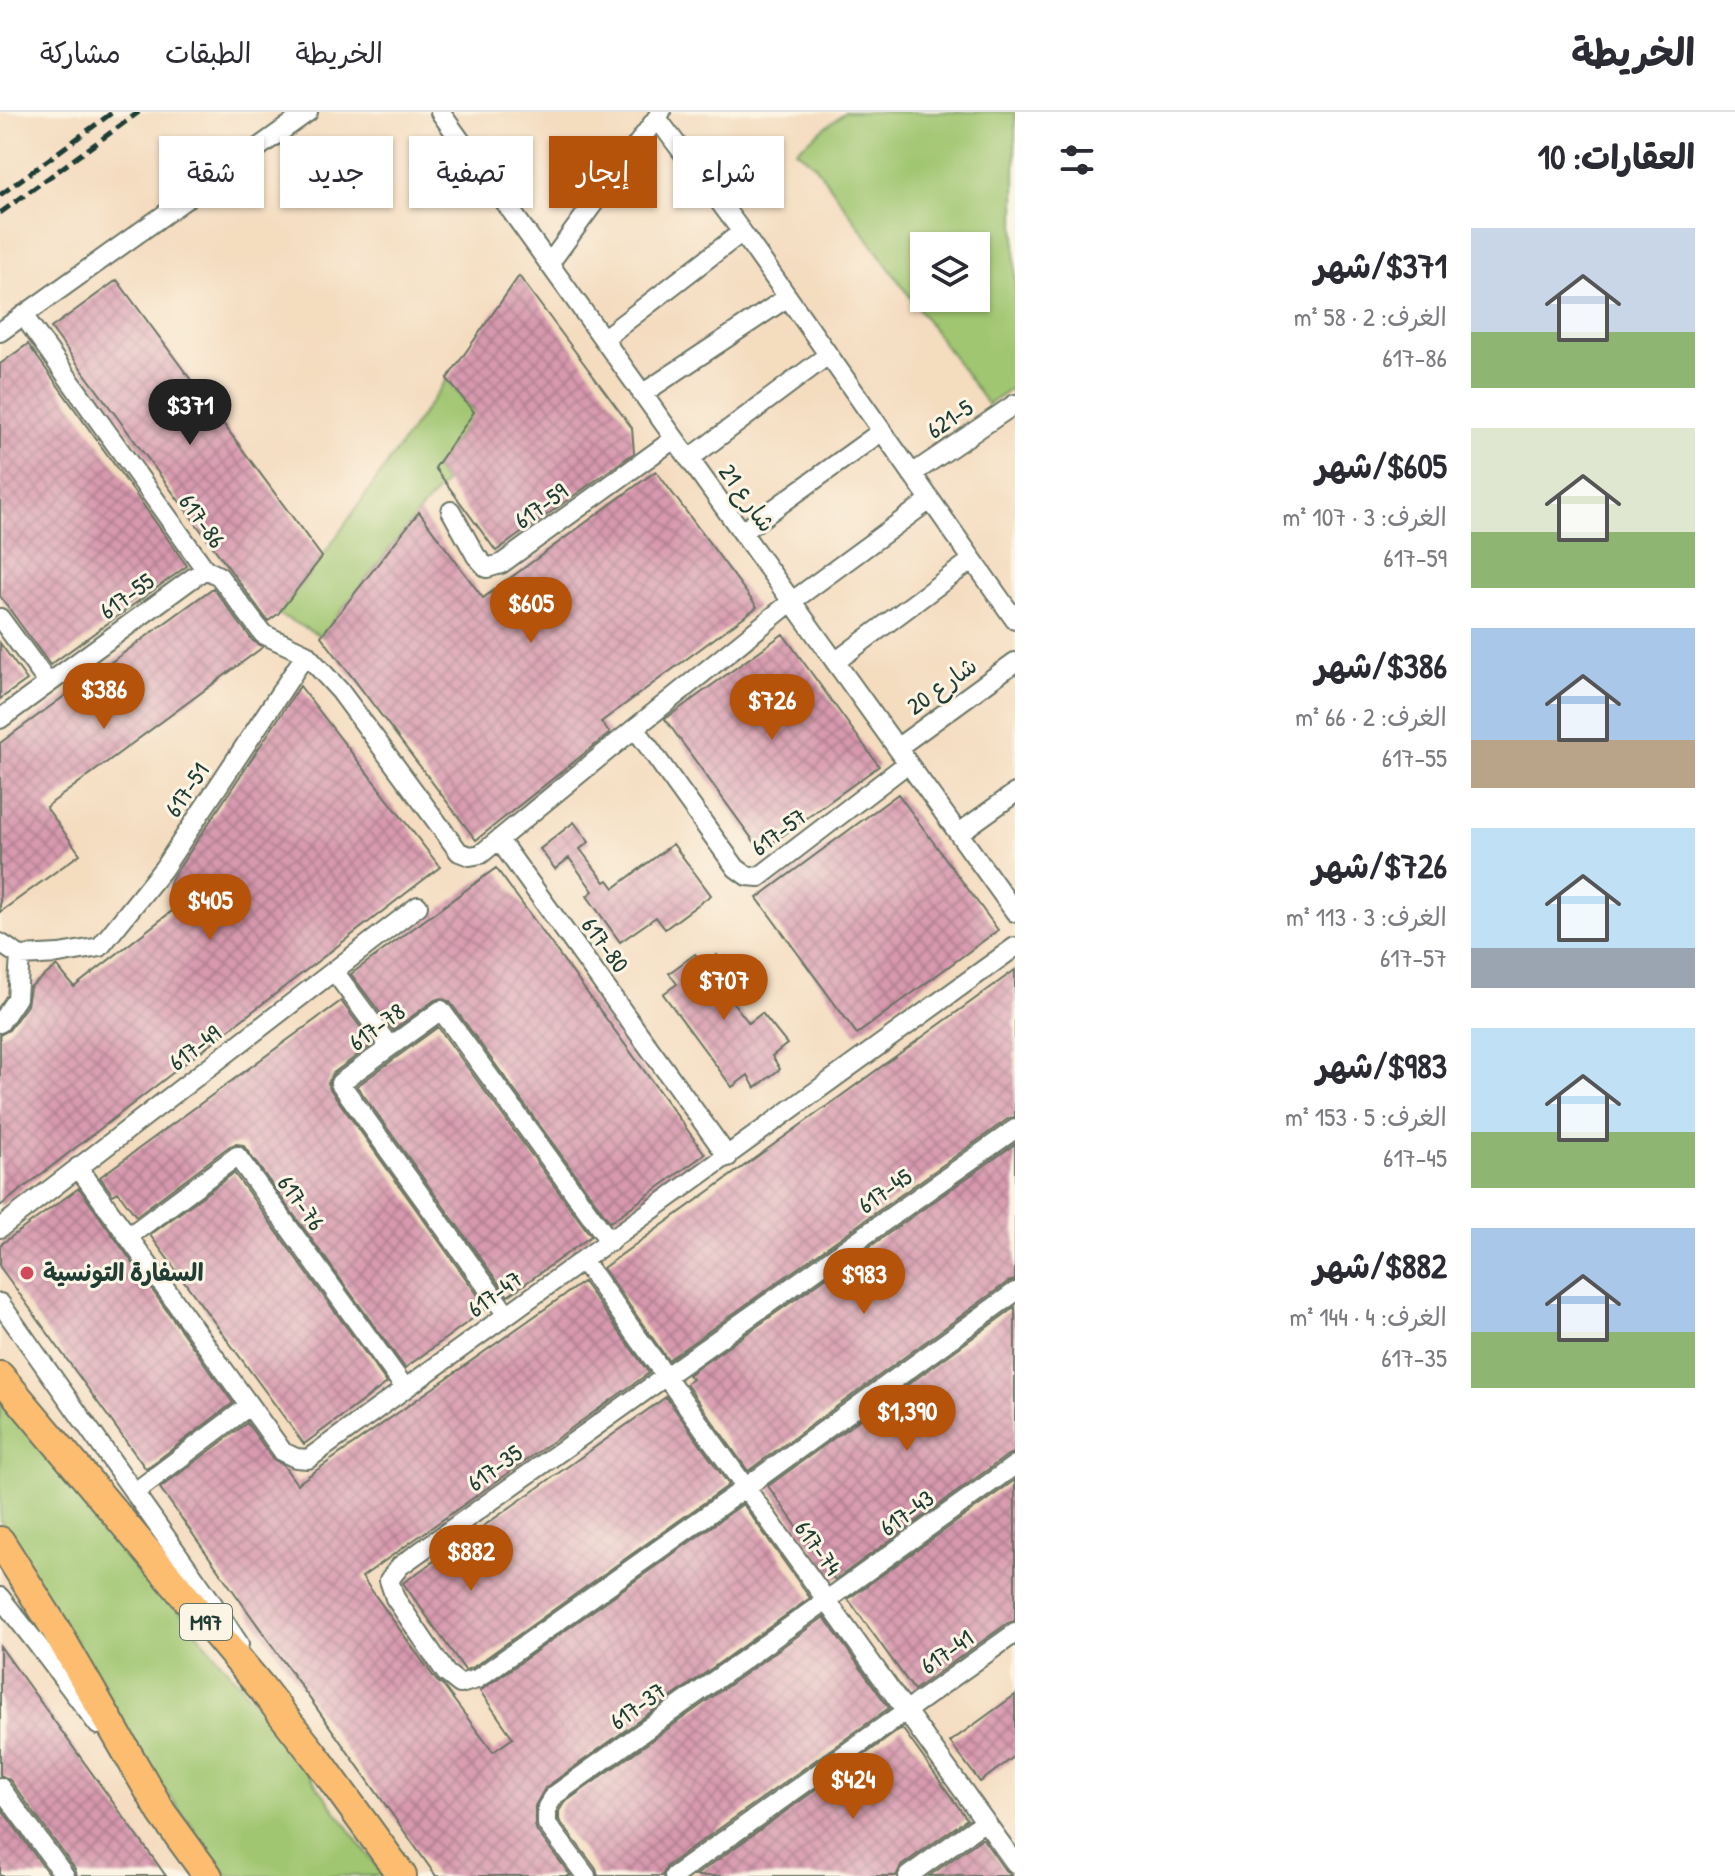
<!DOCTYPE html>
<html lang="ar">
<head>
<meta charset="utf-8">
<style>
  :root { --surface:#fff; --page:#f7f7f7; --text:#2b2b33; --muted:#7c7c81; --line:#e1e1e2; --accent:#b45309 }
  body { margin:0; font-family:"Patrick Hand","Playpen Sans Arabic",sans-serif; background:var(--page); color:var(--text); direction:rtl; height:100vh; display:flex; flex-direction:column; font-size:30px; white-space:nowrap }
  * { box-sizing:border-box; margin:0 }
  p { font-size:26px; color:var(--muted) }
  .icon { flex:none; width:44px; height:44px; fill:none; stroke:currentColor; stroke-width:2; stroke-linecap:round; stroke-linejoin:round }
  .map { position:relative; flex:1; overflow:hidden; direction:ltr }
  .panel { display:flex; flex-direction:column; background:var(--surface); width:720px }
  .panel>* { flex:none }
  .hud { position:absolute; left:24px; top:24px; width:760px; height:72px; direction:rtl; display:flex; gap:16px }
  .buttons { position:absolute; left:910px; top:120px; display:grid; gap:16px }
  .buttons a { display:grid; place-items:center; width:80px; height:80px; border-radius:0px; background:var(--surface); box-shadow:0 2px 6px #0004; font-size:40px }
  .price { position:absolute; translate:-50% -68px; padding:0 18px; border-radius:28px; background:var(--accent); color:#fff; font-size:26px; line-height:52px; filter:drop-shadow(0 2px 4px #0008) }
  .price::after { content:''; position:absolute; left:50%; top:48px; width:24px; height:18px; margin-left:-12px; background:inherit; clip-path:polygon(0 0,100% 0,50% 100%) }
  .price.on { background:#222; color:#fff }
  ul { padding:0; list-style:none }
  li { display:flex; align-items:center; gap:24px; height:200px; padding:0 40px }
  li span { display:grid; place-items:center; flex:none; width:224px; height:160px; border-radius:0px; color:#555 }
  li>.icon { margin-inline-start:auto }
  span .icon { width:96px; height:96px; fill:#fffc; stroke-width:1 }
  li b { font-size:34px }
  h2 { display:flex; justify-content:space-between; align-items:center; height:96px; padding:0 40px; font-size:34px }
  .pill { padding:0 28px; border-radius:0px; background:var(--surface); box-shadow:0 2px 6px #0004; font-size:28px; line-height:72px }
  .pill.on { background:var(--accent); color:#fff }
  header { display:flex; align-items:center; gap:48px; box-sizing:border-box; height:112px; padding:0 40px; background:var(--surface); border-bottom:2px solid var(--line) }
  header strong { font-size:38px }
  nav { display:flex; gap:44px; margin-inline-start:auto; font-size:28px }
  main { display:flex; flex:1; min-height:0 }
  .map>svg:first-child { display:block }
</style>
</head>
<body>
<header>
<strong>الخريطة</strong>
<nav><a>الخريطة</a><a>الطبقات</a><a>مشاركة</a></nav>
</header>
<main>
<section class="panel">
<h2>العقارات: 10<svg class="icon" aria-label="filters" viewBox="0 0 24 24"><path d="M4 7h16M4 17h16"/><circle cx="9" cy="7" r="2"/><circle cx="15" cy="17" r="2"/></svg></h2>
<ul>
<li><span style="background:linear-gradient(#c9d6e8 65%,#8fb573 0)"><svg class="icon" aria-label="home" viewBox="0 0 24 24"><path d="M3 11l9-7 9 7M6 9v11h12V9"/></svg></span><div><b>$371/شهر</b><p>الغرف: 2 · 58 m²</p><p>617-86</p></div></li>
<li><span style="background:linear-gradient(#dfe7d0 65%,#8fb573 0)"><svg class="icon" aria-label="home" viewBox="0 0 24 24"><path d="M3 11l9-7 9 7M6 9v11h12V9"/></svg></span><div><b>$605/شهر</b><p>الغرف: 3 · 107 m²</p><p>617-59</p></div></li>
<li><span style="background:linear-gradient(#a9c7e8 70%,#b9a48a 0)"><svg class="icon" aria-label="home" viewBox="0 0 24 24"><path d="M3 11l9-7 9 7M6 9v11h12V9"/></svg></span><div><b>$386/شهر</b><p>الغرف: 2 · 66 m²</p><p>617-55</p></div></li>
<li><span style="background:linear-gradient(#bfe0f5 75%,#9aa5b1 0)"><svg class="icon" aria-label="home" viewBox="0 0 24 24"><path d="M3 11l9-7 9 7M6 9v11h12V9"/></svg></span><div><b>$726/شهر</b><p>الغرف: 3 · 113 m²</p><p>617-57</p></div></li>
<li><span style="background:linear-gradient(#bfe0f5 65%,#8fb573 0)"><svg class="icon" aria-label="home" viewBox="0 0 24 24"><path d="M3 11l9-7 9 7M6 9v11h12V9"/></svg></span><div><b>$983/شهر</b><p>الغرف: 5 · 153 m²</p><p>617-45</p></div></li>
<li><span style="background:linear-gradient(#a9c7e8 65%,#8fb573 0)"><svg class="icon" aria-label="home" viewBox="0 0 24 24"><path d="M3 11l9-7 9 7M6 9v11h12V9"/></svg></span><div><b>$882/شهر</b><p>الغرف: 4 · 144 m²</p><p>617-35</p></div></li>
</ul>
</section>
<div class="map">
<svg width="1015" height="1764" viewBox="0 0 1015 1764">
  <defs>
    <pattern id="building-cross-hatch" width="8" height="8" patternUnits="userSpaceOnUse" patternTransform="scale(2)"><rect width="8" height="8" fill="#d899af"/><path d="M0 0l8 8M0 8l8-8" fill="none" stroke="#af7e8f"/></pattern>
  </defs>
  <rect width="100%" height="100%" fill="#fcf5e5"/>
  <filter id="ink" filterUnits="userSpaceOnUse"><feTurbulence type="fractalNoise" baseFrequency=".0125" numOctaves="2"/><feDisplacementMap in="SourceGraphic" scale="16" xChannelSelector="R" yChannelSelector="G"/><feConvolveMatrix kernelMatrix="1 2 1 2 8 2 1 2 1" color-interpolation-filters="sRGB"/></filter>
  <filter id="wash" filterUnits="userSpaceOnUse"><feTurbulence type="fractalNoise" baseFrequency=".006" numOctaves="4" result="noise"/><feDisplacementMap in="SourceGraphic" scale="32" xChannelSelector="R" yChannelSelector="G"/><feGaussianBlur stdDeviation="1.8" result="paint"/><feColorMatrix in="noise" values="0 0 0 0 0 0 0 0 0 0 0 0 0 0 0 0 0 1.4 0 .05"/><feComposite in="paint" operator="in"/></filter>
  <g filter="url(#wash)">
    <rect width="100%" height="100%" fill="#f4dcbf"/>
    <!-- grass -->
    <path fill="#a0c671" stroke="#608252" stroke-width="2" fill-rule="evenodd" d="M845,0H1015V274L988,293L814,52L796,38ZM924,134H976V186H924Z
      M447,267L474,301L435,356L445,371L419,400L321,524L278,502L322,445Z
      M0,1287L91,1393L261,1598L384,1764H227L159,1669L0,1408Z"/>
    <g id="blocks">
      <!-- building -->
      <path fill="url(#building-cross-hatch)" d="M519,164L632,316L634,341L496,439L435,356L474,300L447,267Z
        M117,168L322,445L278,502L268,509L51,216Z
        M28,232L187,454L50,553L0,484V252Z
        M656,359L757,495L601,610L610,621L476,728L321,524L419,400L483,486Z
        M213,476L253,529L263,535L46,695L80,742L0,800V631Z
        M783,522L879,654L761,739L665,607Z
        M0,531L27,568L0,587Z
        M300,574L440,755L0,1094V923L9,918L27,893L30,875L57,854L74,875L181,792L169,777L171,768Z
        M898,682L998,818L857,922L757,786Z
        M574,710L589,730L580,737L605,770L608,768L614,776L673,732L711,783L665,817L656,805L620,830L587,784L593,779L569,746L555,757L540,737Z
        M496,756L705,1042L610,1110L450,890L441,886L435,888L393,918L351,862Z
        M695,842L704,853L717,843L741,875L728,884L749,911L762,901L787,932L772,944L780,957L755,976L748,963L732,975L663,882L677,872L669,861Z
        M1015,858V1005L1008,1007L668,1248L603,1156Z
        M341,889L373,932L332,962L328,971L330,977L487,1196L405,1256L243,1033L236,1032L230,1034L136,1104L118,1080L113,1083L100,1065Z
        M438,915L591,1124L508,1184L357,974Z
        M1015,1032V1168L1008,1170L748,1359L686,1272L692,1267L688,1263Z
        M234,1061L387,1271L304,1332L150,1123Z
        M79,1076L233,1291L146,1357L0,1155V1133Z
        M583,1170L649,1261L362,1465L436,1568L444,1575L493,1640L513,1626L480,1579L743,1392L810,1486L545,1676L535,1694V1713L537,1719L571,1764H436L160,1376L247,1311L273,1347L283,1353L297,1372Z
        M1015,1195V1341L1008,1343L835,1468L768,1374Z
        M666,1285L729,1373L472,1556L465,1558L403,1471Z
        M1015,1368V1509L1008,1511L914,1578L848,1487Z
        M824,1505L889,1596L667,1754L662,1764H598L596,1757L559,1708V1699L564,1691Z
        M0,1534L141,1729L166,1764H77L75,1757L10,1668L0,1663Z
        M1015,1583V1644L980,1670L950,1630Z
        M902,1616L967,1707L901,1754L896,1764H695Z
        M0,1695L50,1764H0Z
        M981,1727H983L1005,1758L1012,1764H929Z"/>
    </g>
  </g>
  <g filter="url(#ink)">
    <use href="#blocks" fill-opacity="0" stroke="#6a7565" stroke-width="2"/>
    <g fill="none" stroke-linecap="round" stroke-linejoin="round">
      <!-- minor casing -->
      <g stroke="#6a7565" stroke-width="22">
        <path id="minor" d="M440,0L1015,800
          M657,6L742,120L1015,508
          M549,152L661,0
          M23,203L205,457L219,464L263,522L306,542L340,579L459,740L470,744L481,742L635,616
          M0,220L308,0
          M603,227L742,120
          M642,282L788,185
          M689,347L828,243
          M912,362L1015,292
          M451,399L476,444L487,456L501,452L674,327
          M742,420L882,319
          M0,506L48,571
          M835,550L972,448
          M0,607L205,457
          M897,636L1015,550
          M908,651L759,765L747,764L736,756L635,616L791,490L930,388
          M959,721L1015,681
          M499,728L728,1045
          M0,831L20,844L59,842L100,835L163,757L306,542
          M334,859L390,935
          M0,911L17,886L20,844
          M1015,1017L666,1264L400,1454L389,1468L395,1486L446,1561L460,1572L477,1567L745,1376L1015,1180
          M78,1055L283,1340L296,1346L308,1347L1015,835
          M0,1116L418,794
          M128,1125L237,1044L405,1276
          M583,1149L1015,1751
          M0,1191L209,1486L239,1532
          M507,1203L340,971L441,898L610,1130
          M135,1380L249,1294
          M0,1485L37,1532L98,1613
          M0,1675L65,1764
          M586,1764L547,1712V1695L555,1683L1015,1353
          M674,1764L1015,1521
          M908,1764L985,1709"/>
      </g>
      <!-- highway casing -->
      <g stroke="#6a7565" stroke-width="32">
        <path id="highway" d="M0,1264L260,1574L318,1648L402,1764
          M0,1429L55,1516L162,1701L208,1764"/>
      </g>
      <!-- minor -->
      <use href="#minor" stroke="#fff" stroke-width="18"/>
      <!-- highway -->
      <use href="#highway" stroke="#fcbd6f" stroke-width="28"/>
      <!-- rail -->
      <path stroke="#1f3d34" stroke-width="5" stroke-dasharray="12 6" stroke-linecap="butt" d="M0,83L113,0
        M0,101L139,0"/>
    </g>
  </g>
  <!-- markers -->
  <circle fill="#d1495b" stroke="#fcf5e5" stroke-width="3" cx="27" cy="1161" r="8"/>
  <g text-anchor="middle" stroke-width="6" stroke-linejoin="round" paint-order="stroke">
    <!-- shield labels -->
    <rect fill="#fcf5e5" stroke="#617469" stroke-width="2" x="180" y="1492" width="52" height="36" rx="6"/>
    <g font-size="22" font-weight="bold" fill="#1f3d34">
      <text x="206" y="1518">M97</text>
    </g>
    <!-- street labels -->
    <g font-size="24" fill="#1f3d34" stroke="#fcf5e5">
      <text transform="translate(950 307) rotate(-34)" y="8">621-5</text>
      <text transform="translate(747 386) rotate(54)" y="8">شارع 21</text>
      <text transform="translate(541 394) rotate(-36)" y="8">617-59</text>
      <text transform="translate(202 409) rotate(54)" y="8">617-86</text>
      <text transform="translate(127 484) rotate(-36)" y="8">617-55</text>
      <text transform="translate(942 574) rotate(-36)" y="8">شارع 20</text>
      <text transform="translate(187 678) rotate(-56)" y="8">617-51</text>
      <text transform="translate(779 720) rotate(-37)" y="8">617-57</text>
      <text transform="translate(605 833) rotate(54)" y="8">617-80</text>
      <text transform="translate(377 915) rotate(-36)" y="8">617-78</text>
      <text transform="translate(195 936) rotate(-37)" y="8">617-49</text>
      <text transform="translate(885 1079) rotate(-35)" y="8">617-45</text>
      <text transform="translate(301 1091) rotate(54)" y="8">617-76</text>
      <text transform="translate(495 1182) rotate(-36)" y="8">617-47</text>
      <text transform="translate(495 1356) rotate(-36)" y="8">617-35</text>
      <text transform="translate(907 1401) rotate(-36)" y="8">617-43</text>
      <text transform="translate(818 1436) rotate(54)" y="8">617-74</text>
      <text transform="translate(947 1540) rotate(-35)" y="8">617-41</text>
      <text transform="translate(638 1594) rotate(-36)" y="8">617-37</text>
    </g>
    <!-- poi labels -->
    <g font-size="24" font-weight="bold" fill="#1f3d34" stroke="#fcf5e5" text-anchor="start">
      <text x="43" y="1169">السفارة التونسية</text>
    </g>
  </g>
</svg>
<div class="buttons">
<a><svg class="icon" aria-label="layers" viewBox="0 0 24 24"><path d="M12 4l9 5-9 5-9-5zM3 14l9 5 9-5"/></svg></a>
</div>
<b class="price on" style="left:190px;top:335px">$371</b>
<b class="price" style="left:531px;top:533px">$605</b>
<b class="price" style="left:104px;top:619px">$386</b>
<b class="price" style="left:772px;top:630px">$726</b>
<b class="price" style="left:210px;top:830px">$405</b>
<b class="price" style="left:724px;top:910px">$707</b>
<b class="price" style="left:864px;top:1204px">$983</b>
<b class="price" style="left:907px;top:1341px">$1,390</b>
<b class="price" style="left:471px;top:1481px">$882</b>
<b class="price" style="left:853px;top:1709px">$424</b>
<div class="hud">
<a class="pill">شراء</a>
<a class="pill on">إيجار</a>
<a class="pill">تصفية</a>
<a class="pill">جديد</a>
<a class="pill">شقة</a>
</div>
</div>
</main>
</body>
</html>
